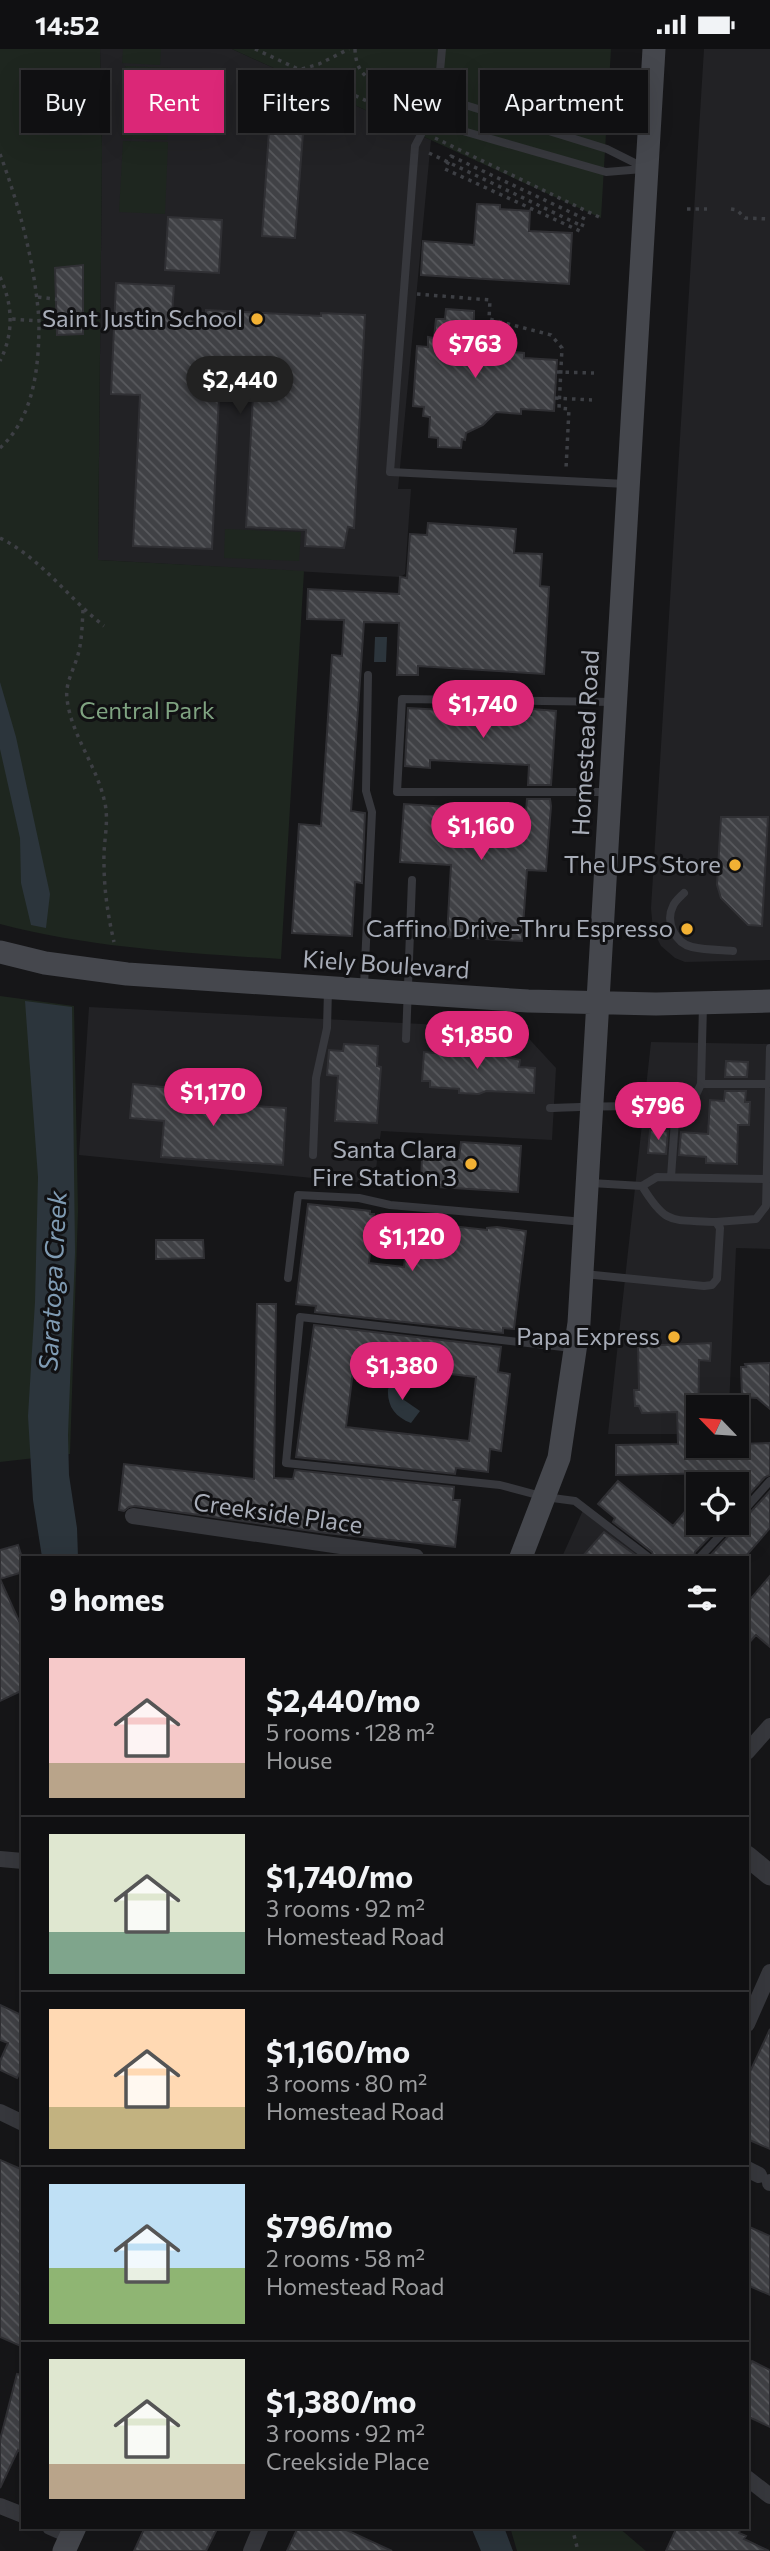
<!DOCTYPE html>
<html lang="en">
<head>
<meta charset="utf-8">
<style>
  :root { --surface:#101012; --page:#1e1e20; --text:#f1f3f6; --muted:#9c9d9f; --line:#303032; --accent:#db2777 }
  body { margin:0; font-family:Commissioner,sans-serif; background:var(--page); color:var(--text); height:100vh; display:flex; flex-direction:column; font-size:26px; white-space:nowrap }
  * { box-sizing:border-box; margin:0 }
  p { font-size:23px; color:var(--muted) }
  .icon { flex:none; width:38px; height:38px; fill:none; stroke:currentColor; stroke-width:2; stroke-linecap:round; stroke-linejoin:round }
  .map { position:relative; flex:1; overflow:hidden }
  .sheet { position:absolute; left:21px; top:1507px; width:728px; height:973px; display:flex; flex-direction:column; background:var(--surface); border-radius:0px; box-shadow:0 7px 28px #0002,0 0 0 2px var(--line) }
  .sheet>* { flex:none }
  .hud { position:absolute; left:21px; top:21px; width:728px; height:63px; display:flex; gap:14px }
  .needle { width:46px; rotate:295deg }
  .tools { position:absolute; left:686px; top:1346px; display:grid; gap:14px }
  .tools a { display:grid; place-items:center; width:63px; height:63px; border-radius:0px; background:var(--surface); box-shadow:0 7px 28px #0002,0 0 0 2px var(--line); font-size:35px }
  .price { position:absolute; translate:-50% -60px; padding:0 16px; border-radius:24px; background:var(--accent); color:#fff; font-size:23px; line-height:46px; filter:drop-shadow(0 2px 4px #0008) }
  .price::after { content:''; position:absolute; left:50%; top:42px; width:21px; height:16px; margin-left:-10px; background:inherit; clip-path:polygon(0 0,100% 0,50% 100%) }
  .price.active { background:#222; color:#fff }
  ul { padding:0; list-style:none }
  li { display:flex; align-items:center; gap:21px; height:175px; padding:0 28px }
  li+li { border-top:2px solid var(--line) }
  li span { display:grid; place-items:center; flex:none; width:196px; height:140px; border-radius:0px; color:#555 }
  li>.icon { margin-inline-start:auto }
  span .icon { width:84px; height:84px; fill:#fffc; stroke-width:1 }
  li b { font-size:30px }
  h2 { display:flex; justify-content:space-between; align-items:center; height:84px; padding:0 28px; font-size:30px }
  .pill { padding:0 24px; border-radius:0px; background:var(--surface); box-shadow:0 7px 28px #0002,0 0 0 2px var(--line); font-size:24px; line-height:63px }
  .pill.active { background:var(--accent); color:#fff }
  .status { display:flex; justify-content:space-between; align-items:center; height:49px; padding:0 35px; background:var(--surface); direction:ltr }
  .status svg { height:19px; fill:currentColor }
  .map>svg:first-child { display:block }
</style>
</head>
<body>
<div class="status"><b>14:52</b><svg viewBox="0 0 49 12"><path d="M0 12V9h3v3zM5 12V6h3v6zM10 12V3h3v9zM15 12V0h3v12zM26 1h20v11H26zM47 4h2v5h-2z"/></svg></div>
<div class="map">
<svg width="770" height="2502" viewBox="0 0 770 2502">
  <defs>
    <pattern id="building-back-hatch" width="6" height="6" patternUnits="userSpaceOnUse" patternTransform="scale(1.75)"><rect width="6" height="6" fill="#404145"/><path d="M-1 5l2 2M0 0l6 6M5-1l2 2" fill="none" stroke="#595a5e"/></pattern>
  </defs>
  <rect width="100%" height="100%" fill="#161618"/>
  <!-- built -->
  <path fill="#222225" d="M100,0H232L431,91L398,440H411L405,525L400,528L98,511L102,101Z
    M704,0H770V911L685,913L675,909L661,897L653,881L651,859Z
    M89,958L520,980L556,1019L552,1091L381,1082L374,1135L79,1106Z
    M651,993L770,995V1200L736,1199L729,1358H698V1385H608Z
    M584,1459L643,1508H562Z"/>
  <!-- green -->
  <path fill="#1e261f" d="M0,0H100L102,101L98,511L304,522L281,910C187,904 92,899 0,875Z
    M123,0H161L160,16L122,14Z
    M232,0H611L601,169Z
    M125,17L171,19L167,91L121,89Z
    M123,92L168,93L165,165L119,163Z
    M225,480L301,483L299,512L224,509Z
    M0,947L74,957L78,1162L70,1405L0,1413Z
    M510,2478H618L646,2502H517Z"/>
  <!-- water -->
  <path fill="#2c353c" d="M375,588H387L386,613H374Z
    M0,633L16,688L50,845L46,879L31,876L21,834L20,789L0,700Z
    M25,952L72,958L75,1203L68,1386L69,1426L77,1479L78,1508H42L33,1451L28,1367L35,1253L38,1128Z
    M392,1336L399,1337L404,1351L420,1362L411,1374C395,1368 387,1357 388,1340Z
    M471,2478H504L513,2502H481Z"/>
  <!-- building -->
  <path fill="url(#building-back-hatch)" stroke="#303034" stroke-width="2" fill-rule="evenodd" d="M270,66L304,71L295,189L262,187Z
    M477,155L500,156V160L530,162L529,182L572,184L569,235L421,226L423,192L474,196Z
    M168,168L222,171L219,224L165,221Z
    M83,216V285L57,286L55,219Z
    M116,234L174,237L172,265L206,267V261L321,267V264L365,266L354,479L348,478L344,499L305,497L306,481L246,478L254,327L220,325L212,500L133,497L140,346L111,345Z
    M446,260L474,262V272H479L478,280L492,290L502,302L524,304V309L557,311L554,362L521,360V365L496,363L483,376L466,384L465,391L462,390L461,399L438,398V389L429,388L430,368L423,367L424,358L413,357L417,297L428,298V288L434,289L436,270H445Z
    M428,474L516,480L514,504L542,505L540,537L549,538L544,625L418,617V626H397L399,574L364,573L351,762L365,764L362,834L355,833L352,887L292,884L299,775L321,777L332,606L342,607L344,571L307,570L308,540L399,545L400,528L407,529L410,485L427,486Z
    M408,659L531,666L532,660L556,662L551,736H528L529,716L430,711V719L405,717Z
    M527,750H550L551,757L546,822L527,821L522,892L447,888L451,816L400,813L404,755L526,763Z
    M721,768H768L762,877L748,876L721,849L717,836Z
    M460,993L490,995V1003L503,1004V1007L520,1011L519,1018L535,1019L534,1044L486,1042L479,1045L459,1044V1040L430,1038V1032H422L424,1003L459,1006Z
    M344,995L378,997L377,1017L381,1018L377,1074L335,1072L338,1027L327,1026L329,1001L343,1002Z
    M726,1012L748,1013L747,1028H725Z
    M133,1035L172,1039L170,1052L286,1059L283,1116L161,1108L164,1072L130,1069Z
    M725,1042H746L745,1053H750L749,1076H738L737,1115L706,1114V1108L679,1106L681,1083L708,1085L710,1051L724,1052Z
    M650,1081L668,1082L666,1105L648,1104Z
    M461,1093L521,1097L518,1143L421,1137L422,1107L459,1109Z
    M308,1155L370,1162V1165H374L369,1214L404,1218L409,1175L424,1177L425,1174L487,1181V1179L497,1178L526,1182L514,1280L503,1279V1284L315,1263L316,1257L296,1255Z
    M156,1191H203L204,1209L156,1210Z
    M257,1255H276L274,1429L293,1430L295,1421L454,1438L453,1451H460L455,1498L326,1484L135,1457L129,1458L124,1462L119,1461L124,1415L254,1430Z
    M314,1276L501,1298L498,1323L510,1325L501,1402L490,1400L488,1423L456,1419L455,1425L296,1408ZM354,1314L476,1328L469,1392L346,1378Z
    M711,1294L710,1312L699,1311L698,1396L770,1394V1426L765,1428L737,1459V1435H709L717,1424L616,1426V1396L678,1395L677,1363L642,1364L639,1357H635L634,1341H639L638,1297Z
    M770,1314V1360L757,1349L742,1348L741,1318H746L745,1315Z
    M618,1432L673,1477L698,1447V1474H723L695,1503L694,1508H654L652,1503L613,1473L615,1469L598,1455Z
    M770,1442V1479L745,1508H709Z
    M604,1483L638,1508H582Z
    M18,1496L23,1512V1523L0,1530V1501Z
    M770,1527V1598L756,1586L747,1596V1554Z
    M0,1530L23,1581V1641L0,1652Z
    M0,1956L21,1966L23,1961V2017L17,2029L0,2021V2012L8,1994L0,1991Z
    M770,1980V2100L747,2090V2029Z
    M0,2111L23,2121V2298L0,2288Z
    M747,2177L770,2187V2246L747,2236Z
    M752,2312L770,2321V2378L747,2367V2322Z
    M17,2325L23,2326V2406L18,2401L0,2439V2391Z
    M145,2478H218L206,2502H134Z
    M298,2478H340L392,2502H287Z
    M677,2478H741L739,2484L746,2487L744,2490L769,2502H666Z"/>
  <g fill="none" stroke-linecap="round" stroke-linejoin="round">
    <!-- path -->
    <path stroke="#3d3f44" stroke-width="3.5" stroke-dasharray="3.5 5" stroke-linecap="butt" d="M255,0L412,73
      M355,0C356,36 385,37 414,38L418,45L417,59
      M302,20L319,15L349,0
      M435,89L603,170
      M429,104L582,177
      M0,105C20,159 35,215 39,272L12,270
      M451,107L585,170L580,182L445,120Z
      M687,160H707
      M731,160L737,161L745,169L770,170
      M0,228C13,256 14,284 0,312
      M417,245L490,251L489,270L551,286L562,299L559,359L569,360L566,420
      M38,248L62,251
      M557,323L594,324
      M555,349L592,351
      M0,399C35,367 39,316 39,272
      M0,489C42,510 68,549 104,577
      M83,561C82,577 82,594 77,609C73,622 65,635 67,650C71,685 96,716 104,750C110,772 103,792 104,814C104,841 108,867 114,893
      M572,2478L578,2502"/>
    <!-- service -->
    <path stroke="#37383d" stroke-width="8" d="M442,0L437,55L415,97L390,423L626,435
      M437,55L450,75L463,82L606,123L643,120
      M437,55H462L607,100L643,118
      M607,743H397L402,650L615,653
      M684,844C680,848 675,852 673,857C665,873 675,894 692,898C705,901 720,901 733,902
      M364,937L372,763L366,742L368,626
      M406,990L412,831
      M701,1035H768
      M550,1059C574,1059 650,1053 668,1063C672,1065 672,1067 675,1071L671,1128
      M671,1065L694,1050L701,1035L703,956
      M313,1106L316,1029L327,979L328,941
      M591,1134L642,1137L657,1128L767,1130
      M716,1173L756,1170L766,1157L770,999
      M584,1225L704,1237L712,1236L717,1230L720,1179L716,1173C672,1170 667,1178 642,1137
      M288,1229L298,1146L359,1149L390,1156L584,1173
      M572,1299L300,1268L286,1414L500,1436L545,1448L575,1452L648,1508
      M737,1469L770,1432
      M700,1508L732,1474"/>
    <!-- minor -->
    <path stroke="#37383d" stroke-width="16" d="M133,1467L416,1508
      M747,1703L770,1677
      M0,1810L23,1812
      M747,1975L770,1923
      M0,2063L23,2074
      M747,2120L759,2126
      M770,2133V2134
      M747,2429L770,2447
      M0,2457L23,2466
      M50,2478L71,2487
      M251,2502L261,2478"/>
    <!-- tertiary -->
    <path stroke="#37383d" stroke-width="21" d="M747,1807L770,1826"/>
    <!-- secondary -->
    <path stroke="#45474d" stroke-width="23" d="M0,903L45,914L127,925L528,952L656,955L770,952
      M521,1508L559,1409L579,1274L654,0
      M64,2502L75,2478"/>
  </g>
  <!-- markers -->
  <g fill="#f2b134" stroke="#111113" stroke-width="2.5">
    <circle cx="257" cy="270" r="7"/>
    <circle cx="735" cy="816" r="7"/>
    <circle cx="687" cy="880" r="7"/>
    <circle cx="471" cy="1115" r="7"/>
    <circle cx="674" cy="1288" r="7"/>
  </g>
  <g text-anchor="middle" stroke-width="6" stroke-linejoin="round" paint-order="stroke">
    <!-- poi labels -->
    <g font-size="24" fill="#a8adb8" stroke="#111113" text-anchor="end">
      <text x="243" y="278">Saint Justin School</text>
      <text x="721" y="824">The UPS Store</text>
      <text x="673" y="888">Caffino Drive-Thru Espresso</text>
      <text x="457" y="1109">Santa Clara<tspan x="457" dy="28">Fire Station 3</tspan></text>
      <text x="660" y="1296">Papa Express</text>
    </g>
    <!-- park labels -->
    <g font-size="24" fill="#7fa381" stroke="#111113">
      <text x="147" y="670">Central Park</text>
    </g>
    <!-- street labels -->
    <g font-size="24" fill="#a8adb8" stroke="#111113">
      <text transform="translate(586 694) rotate(-87)" y="8">Homestead Road</text>
      <text transform="translate(386 916) rotate(4)" y="8">Kiely Boulevard</text>
      <text transform="translate(278 1465) rotate(8)" y="8">Creekside Place</text>
    </g>
    <!-- water labels -->
    <g font-size="26" font-style="italic" fill="#7f9bb3" stroke="#111113">
      <text transform="translate(53 1232) rotate(-87)" y="9">Saratoga Creek</text>
    </g>
  </g>
</svg>
<div class="tools">
<a><svg class="needle" viewBox="-14 -14 28 28"><path d="M0-13l5 13h-10z" fill="#e53935"/><path d="M0 13l5-13h-10z" fill="#9c9d9f"/></svg></a>
<a><svg class="icon" aria-label="locate" viewBox="0 0 24 24"><circle cx="12" cy="12" r="6"/><path d="M12 2v4M12 18v4M2 12h4M18 12h4"/></svg></a>
</div>
<b class="price" style="left:475px;top:331px">$763</b>
<b class="price active" style="left:240px;top:367px">$2,440</b>
<b class="price" style="left:483px;top:691px">$1,740</b>
<b class="price" style="left:481px;top:813px">$1,160</b>
<b class="price" style="left:477px;top:1022px">$1,850</b>
<b class="price" style="left:213px;top:1079px">$1,170</b>
<b class="price" style="left:658px;top:1093px">$796</b>
<b class="price" style="left:412px;top:1224px">$1,120</b>
<b class="price" style="left:402px;top:1353px">$1,380</b>
<div class="hud">
<a class="pill">Buy</a>
<a class="pill active">Rent</a>
<a class="pill">Filters</a>
<a class="pill">New</a>
<a class="pill">Apartment</a>
</div>
<section class="sheet">
<h2>9 homes<svg class="icon" aria-label="filters" viewBox="0 0 24 24"><path d="M4 7h16M4 17h16"/><circle cx="9" cy="7" r="2"/><circle cx="15" cy="17" r="2"/></svg></h2>
<ul>
<li><span style="background:linear-gradient(#f6c9c9 75%,#b9a48a 0)"><svg class="icon" aria-label="home" viewBox="0 0 24 24"><path d="M3 11l9-7 9 7M6 9v11h12V9"/></svg></span><div><b>$2,440/mo</b><p>5 rooms · 128 m²</p><p>House</p></div></li>
<li><span style="background:linear-gradient(#dfe7d0 70%,#7fa58c 0)"><svg class="icon" aria-label="home" viewBox="0 0 24 24"><path d="M3 11l9-7 9 7M6 9v11h12V9"/></svg></span><div><b>$1,740/mo</b><p>3 rooms · 92 m²</p><p>Homestead Road</p></div></li>
<li><span style="background:linear-gradient(#ffd9b3 70%,#c2b280 0)"><svg class="icon" aria-label="home" viewBox="0 0 24 24"><path d="M3 11l9-7 9 7M6 9v11h12V9"/></svg></span><div><b>$1,160/mo</b><p>3 rooms · 80 m²</p><p>Homestead Road</p></div></li>
<li><span style="background:linear-gradient(#bfe0f5 60%,#8fb573 0)"><svg class="icon" aria-label="home" viewBox="0 0 24 24"><path d="M3 11l9-7 9 7M6 9v11h12V9"/></svg></span><div><b>$796/mo</b><p>2 rooms · 58 m²</p><p>Homestead Road</p></div></li>
<li><span style="background:linear-gradient(#dfe7d0 75%,#b9a48a 0)"><svg class="icon" aria-label="home" viewBox="0 0 24 24"><path d="M3 11l9-7 9 7M6 9v11h12V9"/></svg></span><div><b>$1,380/mo</b><p>3 rooms · 92 m²</p><p>Creekside Place</p></div></li>
</ul>
</section>
</div>
</body>
</html>
